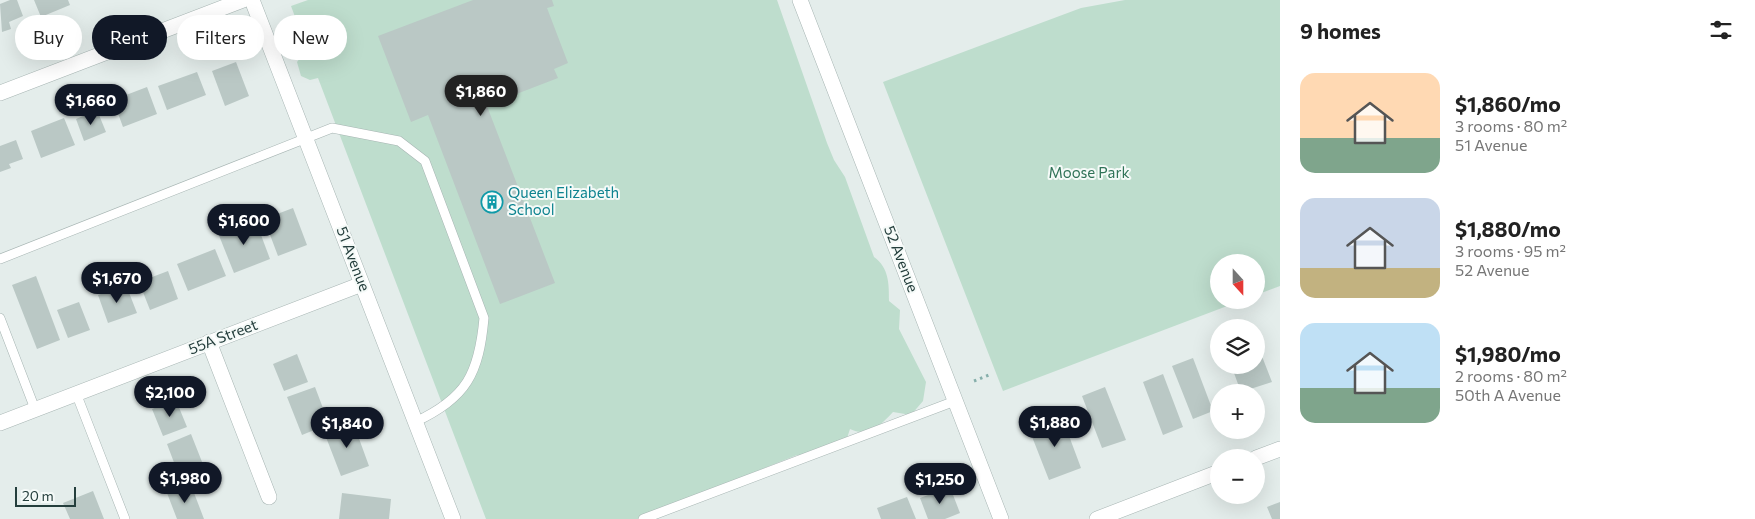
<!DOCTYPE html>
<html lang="en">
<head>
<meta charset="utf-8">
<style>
  :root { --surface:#fff; --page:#f6f6f6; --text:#222; --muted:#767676; --accent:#111827 }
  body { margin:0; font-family:Commissioner,sans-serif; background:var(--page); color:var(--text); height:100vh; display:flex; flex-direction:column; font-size:19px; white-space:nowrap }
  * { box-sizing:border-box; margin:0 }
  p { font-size:16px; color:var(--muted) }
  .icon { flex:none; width:28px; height:28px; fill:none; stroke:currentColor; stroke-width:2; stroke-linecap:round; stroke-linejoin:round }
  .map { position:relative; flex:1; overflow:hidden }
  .sheet { display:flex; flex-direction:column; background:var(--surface); width:475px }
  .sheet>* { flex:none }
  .guide { position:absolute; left:15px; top:15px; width:475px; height:45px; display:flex; gap:10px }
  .needle { width:32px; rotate:159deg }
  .tools { position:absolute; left:1210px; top:254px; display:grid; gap:10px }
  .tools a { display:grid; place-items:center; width:55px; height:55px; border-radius:50%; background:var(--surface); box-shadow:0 5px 20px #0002; font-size:25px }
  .scale { position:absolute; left:15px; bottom:12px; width:61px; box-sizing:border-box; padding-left:5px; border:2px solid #243e3c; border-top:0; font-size:14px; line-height:18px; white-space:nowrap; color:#243e3c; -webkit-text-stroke:4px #f5faf8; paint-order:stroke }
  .price { position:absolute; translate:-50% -42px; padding:0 11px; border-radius:18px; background:var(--accent); color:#fff; font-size:16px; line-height:32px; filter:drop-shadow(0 1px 2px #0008) }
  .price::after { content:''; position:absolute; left:50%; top:30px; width:15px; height:11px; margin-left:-8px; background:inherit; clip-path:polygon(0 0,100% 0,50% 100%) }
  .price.current { background:#222; color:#fff }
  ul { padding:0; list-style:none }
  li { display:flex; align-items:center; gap:15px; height:125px; padding:0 20px }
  li span { display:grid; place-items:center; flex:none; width:140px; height:100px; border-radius:15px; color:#555 }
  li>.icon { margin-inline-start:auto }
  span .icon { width:60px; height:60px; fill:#fffc; stroke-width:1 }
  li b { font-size:21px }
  h2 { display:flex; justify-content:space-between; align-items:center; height:60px; padding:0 20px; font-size:21px }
  .pill { padding:0 18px; border-radius:22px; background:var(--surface); box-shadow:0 5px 20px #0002; font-size:18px; line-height:45px }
  .pill.current { background:var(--accent); color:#fff }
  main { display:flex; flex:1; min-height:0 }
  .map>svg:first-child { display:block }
</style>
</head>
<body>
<main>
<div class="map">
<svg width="1280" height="519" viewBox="0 0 1280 519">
  <rect width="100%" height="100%" fill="#e4edeb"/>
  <!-- green -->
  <path fill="#beddcd" d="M308,0H777L827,143L834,160L845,177L874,257C889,268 889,283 889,301L900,310L899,329L926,382L923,401L911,415L893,412C881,425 868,438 850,429L847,438L807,456L797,455L752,473L751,480C741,488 735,491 723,490L651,519H486L318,78L310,80L301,76L297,62L307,49L291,6Z
    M1125,0H1280V286L1256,295V262H1219V300H1243L1003,391L883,82L1081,8Z"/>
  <!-- building -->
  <path fill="#bac8c5" d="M10,0H17L23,16L9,22L11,29L2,32L0,4Z
    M34,0H68L70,5L41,17Z
    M473,0H552L554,6L547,8L568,63L554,69L558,78L498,101L494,88L482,93L555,283L500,304L428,115L411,122L378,36Z
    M236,62L249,96L225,106L212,71Z
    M197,72L206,95L167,110L158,86Z
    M147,87L157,114L123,127L113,100Z
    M97,110L106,132L84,141L76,119Z
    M64,118L75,145L41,158L31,131Z
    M16,140L23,159L9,164L11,168L0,172V146Z
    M293,208L307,245L278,256L264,219Z
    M255,219L270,259L234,273L218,233Z
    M215,249L226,276L188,291L177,264Z
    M168,271L178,299L150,310L139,282Z
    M36,276L60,340L37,349L12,285Z
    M126,285L137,313L108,323L98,295Z
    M79,302L90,330L68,338L57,310Z
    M1256,341L1272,382L1241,392L1231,365H1256Z
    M297,354L308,382L284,391L273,364Z
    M1193,358L1213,411L1193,419L1172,366Z
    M1163,374L1183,427L1163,435L1143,382Z
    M315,387L329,424L302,435L287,397Z
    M1105,387L1126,440L1102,448L1082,396Z
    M176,400L187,427L163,436L152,409Z
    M1062,417L1081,468L1049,480L1029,429Z
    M353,422L369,466L341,476L324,432Z
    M191,434L206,472L181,481L167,444Z
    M191,485L204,519H177L167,493Z
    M950,487L960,513L945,519H928L920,498Z
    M93,491L104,519H70L63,503Z
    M342,493L391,499L389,519H339Z
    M907,497L916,519H881L877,508Z
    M1280,502V519H1272L1267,507Z"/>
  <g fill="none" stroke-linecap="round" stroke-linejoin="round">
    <!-- service casing -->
    <g stroke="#a7b5b3" stroke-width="10">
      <path id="service" d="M0,259L332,128L399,141L425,161L484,318C479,373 467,398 415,422
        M0,318L35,409
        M76,393L125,519
        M643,519L955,401"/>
    </g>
    <!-- minor casing -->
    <g stroke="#a7b5b3" stroke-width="16">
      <path id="minor" d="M252,0L453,519
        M800,0L1001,519
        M0,93L243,0
        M209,342L269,497
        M0,423L362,284
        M1256,458L1280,449
        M1097,519L1219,472"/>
    </g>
    <!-- path -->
    <path stroke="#86afab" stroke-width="3" stroke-dasharray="2.5 4" stroke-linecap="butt" d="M974,381L989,375"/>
    <!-- service -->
    <use href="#service" stroke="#fff" stroke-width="9"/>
    <!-- minor -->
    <use href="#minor" stroke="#fff" stroke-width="15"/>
  </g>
  <!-- icons -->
  <defs>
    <g id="building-ring" transform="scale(1.125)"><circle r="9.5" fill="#f5faf8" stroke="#0f9aa8" stroke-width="1.5"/><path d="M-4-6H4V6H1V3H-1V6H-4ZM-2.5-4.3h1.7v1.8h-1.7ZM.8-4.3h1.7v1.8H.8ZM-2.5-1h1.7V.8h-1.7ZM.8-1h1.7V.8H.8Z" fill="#0f9aa8"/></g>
  </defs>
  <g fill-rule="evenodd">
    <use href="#building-ring" x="492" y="202"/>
  </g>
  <g text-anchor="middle" stroke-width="4" stroke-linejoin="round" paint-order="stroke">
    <!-- park labels -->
    <g font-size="15" fill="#307358" stroke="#f5faf8">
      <text x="1089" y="178">Moose Park</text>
    </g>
    <!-- culture labels -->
    <g font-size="15" fill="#0d838f" stroke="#f5faf8" text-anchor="start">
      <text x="508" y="198">Queen Elizabeth<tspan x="508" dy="17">School</tspan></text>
    </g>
    <!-- street labels -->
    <g font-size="15" fill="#243e3c" stroke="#f5faf8">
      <text transform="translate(353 259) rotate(69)" y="5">51 Avenue</text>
      <text transform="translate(901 259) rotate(69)" y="5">52 Avenue</text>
      <text transform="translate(223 337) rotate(-21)" y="5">55A Street</text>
    </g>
  </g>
</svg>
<div class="tools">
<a><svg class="needle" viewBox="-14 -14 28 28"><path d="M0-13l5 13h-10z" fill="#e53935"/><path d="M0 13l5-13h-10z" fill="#767676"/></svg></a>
<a><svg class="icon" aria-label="layers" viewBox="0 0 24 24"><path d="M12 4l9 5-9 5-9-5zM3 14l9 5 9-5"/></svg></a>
<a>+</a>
<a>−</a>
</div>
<div class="scale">20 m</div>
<b class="price current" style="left:481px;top:117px">$1,860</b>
<b class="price" style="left:91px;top:126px">$1,660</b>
<b class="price" style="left:244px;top:246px">$1,600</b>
<b class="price" style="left:117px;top:304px">$1,670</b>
<b class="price" style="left:170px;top:418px">$2,100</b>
<b class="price" style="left:1055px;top:448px">$1,880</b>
<b class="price" style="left:347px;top:449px">$1,840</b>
<b class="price" style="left:185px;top:504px">$1,980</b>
<b class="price" style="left:940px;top:505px">$1,250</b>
<div class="guide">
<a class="pill">Buy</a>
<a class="pill current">Rent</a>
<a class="pill">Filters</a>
<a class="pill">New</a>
</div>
</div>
<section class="sheet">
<h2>9 homes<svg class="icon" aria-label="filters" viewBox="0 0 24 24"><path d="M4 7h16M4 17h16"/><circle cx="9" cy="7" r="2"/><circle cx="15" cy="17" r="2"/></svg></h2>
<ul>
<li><span style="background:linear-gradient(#ffd9b3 65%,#7fa58c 0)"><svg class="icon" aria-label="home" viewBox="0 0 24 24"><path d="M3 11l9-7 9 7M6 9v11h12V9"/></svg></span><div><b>$1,860/mo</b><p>3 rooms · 80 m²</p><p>51 Avenue</p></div></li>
<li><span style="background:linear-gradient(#c9d6e8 70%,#c2b280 0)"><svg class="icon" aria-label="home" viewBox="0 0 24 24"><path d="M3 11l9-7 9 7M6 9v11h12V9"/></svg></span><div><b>$1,880/mo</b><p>3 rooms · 95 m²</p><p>52 Avenue</p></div></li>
<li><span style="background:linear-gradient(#bfe0f5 65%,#7fa58c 0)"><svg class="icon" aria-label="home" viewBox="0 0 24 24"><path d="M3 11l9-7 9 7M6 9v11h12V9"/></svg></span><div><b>$1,980/mo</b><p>2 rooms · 80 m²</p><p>50th A Avenue</p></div></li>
</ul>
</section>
</main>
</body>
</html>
